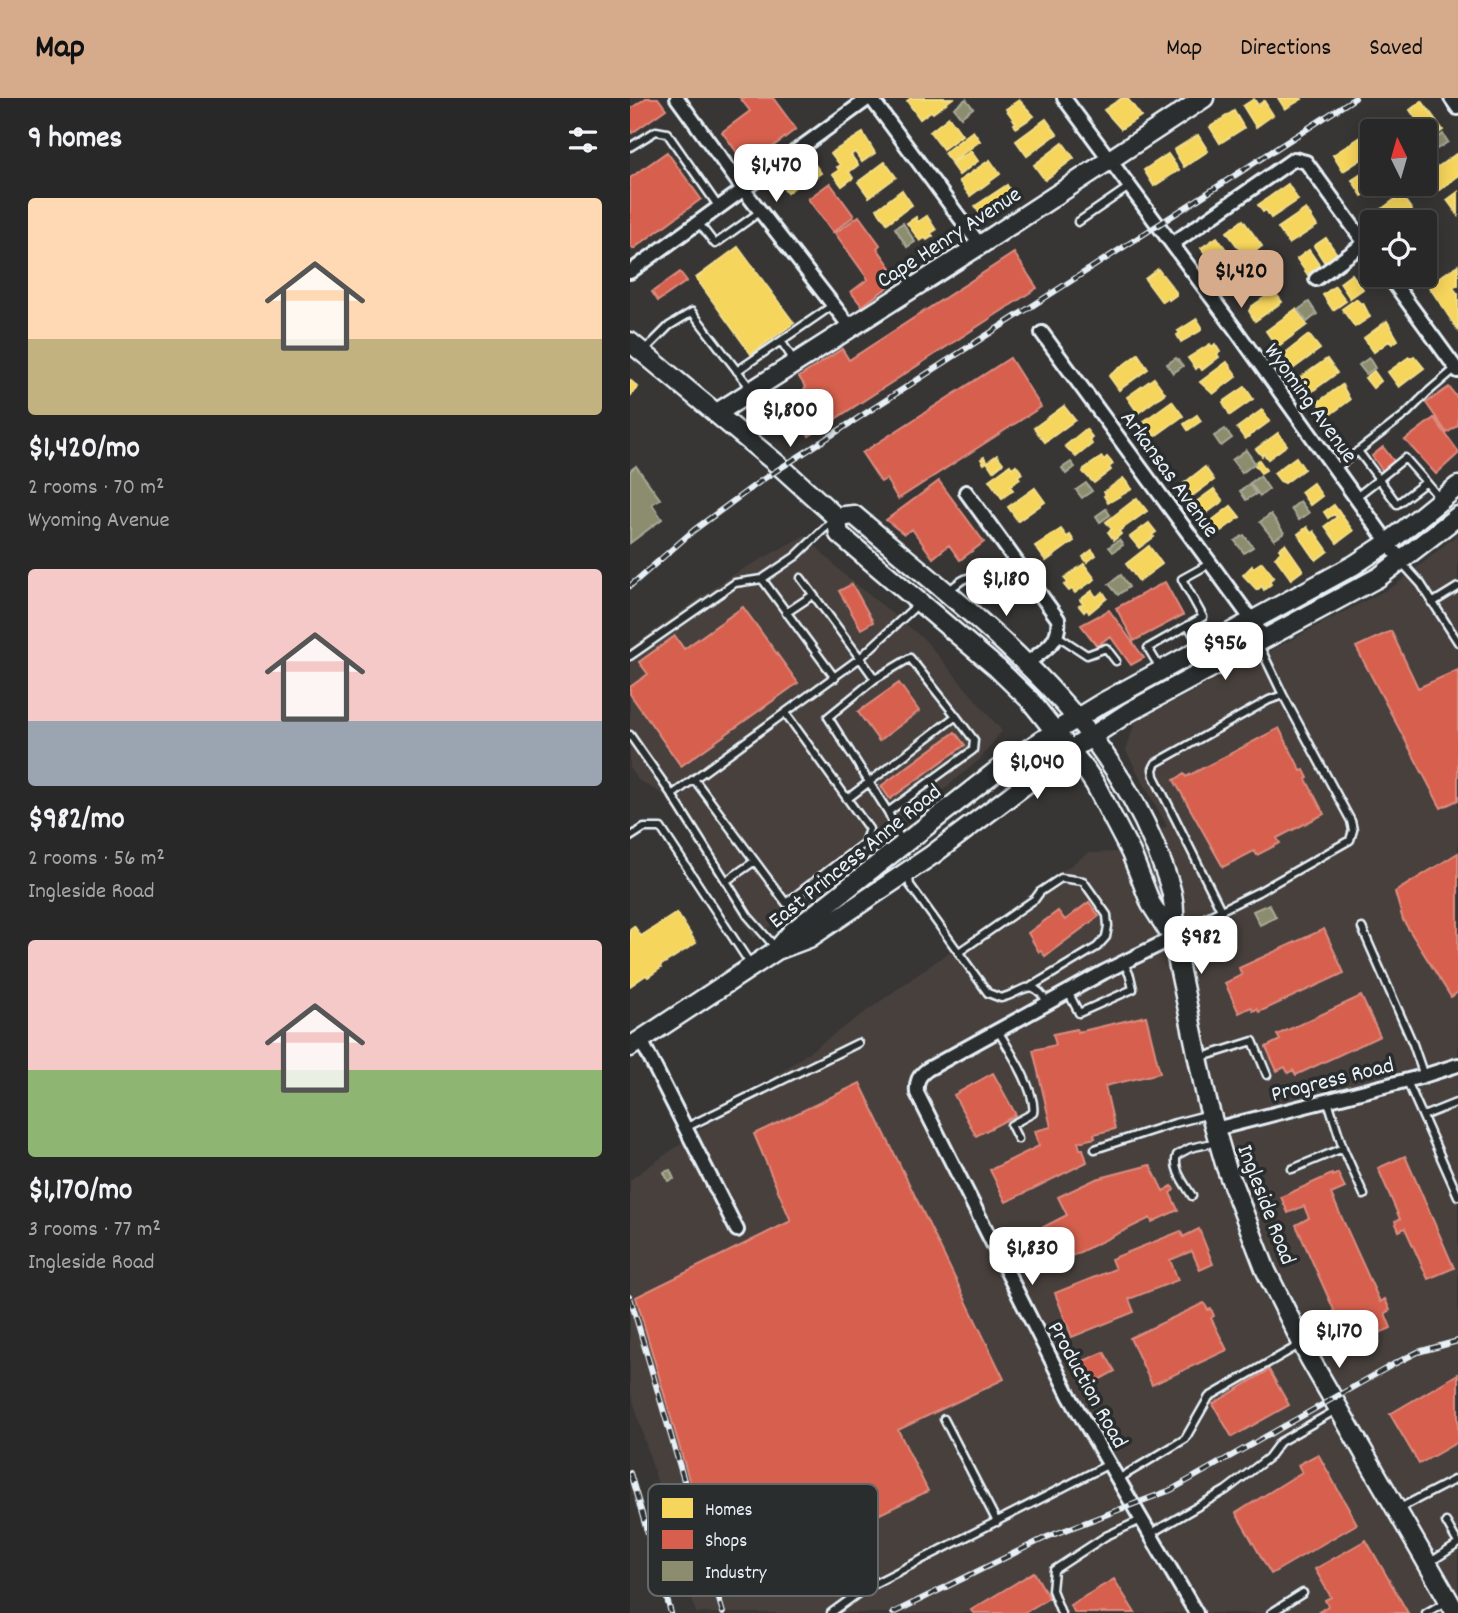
<!DOCTYPE html>
<html lang="en">
<head>
<meta charset="utf-8">
<style>
  :root { --surface:#292828; --page:#353434; --text:#f1f3f6; --muted:#a5a6a8; --line:#454445; --accent:#d6ab8b }
  body { margin:0; font-family:Dekko,sans-serif; background:var(--page); color:var(--text); height:100vh; display:flex; flex-direction:column; font-size:26px; white-space:nowrap }
  * { box-sizing:border-box; margin:0 }
  p { font-size:23px; color:var(--muted) }
  .icon { flex:none; width:38px; height:38px; fill:none; stroke:currentColor; stroke-width:2; stroke-linecap:round; stroke-linejoin:round }
  .map { position:relative; flex:1; overflow:hidden }
  .side { display:flex; flex-direction:column; background:var(--surface); width:630px }
  .side>* { flex:none }
  .needle { width:46px; rotate:355deg }
  .buttons { position:absolute; left:730px; top:21px; display:grid; gap:14px }
  .buttons a { display:grid; place-items:center; width:77px; height:77px; border-radius:7px; background:var(--surface); box-shadow:0 4px 18px #0003,0 0 0 2px var(--line); font-size:35px }
  .price { position:absolute; translate:-50% -60px; padding:0 16px; border-radius:14px; background:#fff; color:#222; font-size:23px; line-height:46px; filter:drop-shadow(0 2px 4px #0008) }
  .price::after { content:''; position:absolute; left:50%; top:42px; width:21px; height:16px; margin-left:-10px; background:inherit; clip-path:polygon(0 0,100% 0,50% 100%) }
  .price.on { background:var(--accent); color:#111 }
  ul { padding:0; list-style:none }
  li { display:grid; align-content:center; gap:14px; height:371px; padding:0 28px }
  li span { display:grid; place-items:center; height:217px; border-radius:7px; color:#555 }
  li>.icon { margin-inline-start:auto }
  span .icon { width:126px; height:126px; fill:#fffc; stroke-width:1 }
  li b { font-size:30px }
  h2 { display:flex; justify-content:space-between; align-items:center; height:84px; padding:0 28px; font-size:30px }
  header { display:flex; align-items:center; gap:42px; box-sizing:border-box; height:98px; padding:0 35px; background:var(--accent); color:#111 }
  header strong { font-size:33px }
  nav { display:flex; gap:38px; margin-inline-start:auto; font-size:24px }
  main { display:flex; flex:1; min-height:0 }
  .map>svg:first-child { display:block }
</style>
</head>
<body>
<header>
<strong>Map</strong>
<nav><a>Map</a><a>Directions</a><a>Saved</a></nav>
</header>
<main>
<section class="side">
<h2>9 homes<svg class="icon" aria-label="filters" viewBox="0 0 24 24"><path d="M4 7h16M4 17h16"/><circle cx="9" cy="7" r="2"/><circle cx="15" cy="17" r="2"/></svg></h2>
<ul>
<li><span style="background:linear-gradient(#ffd9b3 65%,#c2b280 0)"><svg class="icon" aria-label="home" viewBox="0 0 24 24"><path d="M3 11l9-7 9 7M6 9v11h12V9"/></svg></span><div><b>$1,420/mo</b><p>2 rooms · 70 m²</p><p>Wyoming Avenue</p></div></li>
<li><span style="background:linear-gradient(#f6c9c9 70%,#9aa5b1 0)"><svg class="icon" aria-label="home" viewBox="0 0 24 24"><path d="M3 11l9-7 9 7M6 9v11h12V9"/></svg></span><div><b>$982/mo</b><p>2 rooms · 56 m²</p><p>Ingleside Road</p></div></li>
<li><span style="background:linear-gradient(#f6c9c9 60%,#8fb573 0)"><svg class="icon" aria-label="home" viewBox="0 0 24 24"><path d="M3 11l9-7 9 7M6 9v11h12V9"/></svg></span><div><b>$1,170/mo</b><p>3 rooms · 77 m²</p><p>Ingleside Road</p></div></li>
</ul>
</section>
<div class="map">
<svg width="828" height="1515" viewBox="0 0 828 1515">
  <rect width="100%" height="100%" fill="#373635"/>
  <filter id="ink" filterUnits="userSpaceOnUse"><feTurbulence type="fractalNoise" baseFrequency=".0143" numOctaves="2"/><feDisplacementMap in="SourceGraphic" scale="14" xChannelSelector="R" yChannelSelector="G"/><feConvolveMatrix kernelMatrix="1 2 1 2 8 2 1 2 1" color-interpolation-filters="sRGB"/></filter>
  <g filter="url(#ink)">
    <!-- built -->
    <path fill="#47413e" d="M828,436V1515H66L0,1292V1082L458,755L486,754L537,728L496,653L505,624L767,486Z
      M175,437L212,475L294,541L372,633L349,662L197,789L124,840L34,697L8,682L0,669V550L99,479Z"/>
    <!-- homes -->
    <path fill="#f6d55c" stroke="#f2dd8b" stroke-width="2" d="M281,0H323L303,15L301,13L290,21L277,3Z
      M492,0H497L511,18L491,31L474,12Z
      M648,0H671L672,1L655,11Z
      M624,1L628,7L634,3L643,17L626,29L613,8Z
      M389,2L404,18L386,30L384,26L386,25L376,11Z
      M792,3L813,32L800,41L780,12Z
      M604,13L614,30L590,45L580,29Z
      M319,19L332,37L313,51L300,34Z
      M416,21L427,36L397,58L386,43Z
      M343,33L350,43L321,64L314,55Z
      M233,35L245,55L232,64L225,54L221,57L228,67L219,74L223,80L212,88L203,76L209,72L207,69L210,67L201,55Z
      M568,37L578,53L554,69L544,52Z
      M734,37L741,55L713,73L703,57Z
      M433,45L444,60L415,82L404,67Z
      M341,53L348,63L329,77L321,66Z
      M538,56L549,72L524,88L514,72Z
      M826,56L828,60V78L809,92L798,76Z
      M360,62L370,76L340,98L329,83Z
      M255,64L266,79L239,99L228,84Z
      M184,65L191,75L181,82L174,72Z
      M742,69V86H752L732,98L722,82Z
      M167,72L174,82L157,95L150,86Z
      M658,86L668,102L641,120L636,112L633,114L628,107Z
      M377,87L385,100L353,121L345,108Z
      M272,92L282,107L257,125L247,111Z
      M828,94V117L817,102Z
      M771,97L782,112L766,124H751L745,116Z
      M676,111L687,128L659,146L648,130Z
      M297,118L306,132L301,135L303,138L297,142L295,140L290,143L277,125L286,119L288,124Z
      M613,122L632,148L616,160L597,134Z
      M587,139L606,165L591,176L571,150Z
      M696,140L707,156L695,165L684,148Z
      M108,149L164,225L121,256L66,180Z
      M679,152L690,168L678,177L667,161Z
      M800,158L805,167L802,170L804,173L789,184L784,177H794V162Z
      M828,167V187L823,190L828,196V232L798,187Z
      M528,171L546,194V197L539,202L538,200L532,204L515,181Z
      M722,176L733,191L720,200L710,185Z
      M705,188L716,203L703,212L693,197Z
      M644,193L652,204L625,223L619,213L621,209Z
      M726,201L731,206L733,205L740,219L725,229L712,211Z
      M666,211L677,227L647,249L636,233Z
      M567,221L572,229L570,233L551,244L547,237L550,235L548,233Z
      M757,223L768,242L762,246L759,243L744,254L734,240Z
      M679,237L690,251L664,270L654,256Z
      M580,246L582,249L585,246L590,254L587,256L589,259L572,272L569,268L566,271L558,260Z
      M508,256L518,271L489,292L479,278Z
      M784,258L794,270L769,289L758,274L779,259L780,261Z
      M697,261L707,275L681,294L671,279Z
      M597,264L607,278L583,296L570,284Z
      M744,273L751,283L743,290L735,280Z
      M524,280L535,295L508,315L497,299Z
      M0,282L8,289L0,298Z
      M712,287L720,302L698,318L688,304Z
      M615,289L623,301L600,317L593,304Z
      M542,303L553,318L525,338L514,323Z
      M434,308L445,322L415,344L404,330Z
      M632,312L640,323L615,341L607,330Z
      M567,317L571,323L558,332L554,326Z
      M456,331L462,339L459,341L462,346L446,359L435,348Z
      M648,335L657,347L638,361L634,356L632,358L626,351Z
      M367,357L373,365L363,373L357,364L354,366L351,361L354,359L357,364Z
      M472,359L474,362L477,359L483,366L479,369L481,372L464,385L453,374L454,371Z
      M666,359L674,371L655,385L650,383L644,375Z
      M629,362L636,372L631,375L624,366Z
      M380,367L382,370L386,367L392,375L388,378L390,381L380,388L383,392L372,400L359,382Z
      M575,369L584,382L562,398L553,386Z
      M493,380L502,391L478,405L474,398L476,397L474,394Z
      M683,385L692,398L680,407L671,394Z
      M405,390L415,404L388,423L378,409Z
      M584,391L593,403L575,416L566,404Z
      M507,400L517,413L489,433L491,436L484,442L478,434L482,431L476,424Z
      M704,407L723,433L707,445L695,428L707,419L704,416L698,420L694,414Z
      M601,408L610,419L588,435L580,424Z
      M519,425L526,434L522,437L524,439L509,450L500,439Z
      M677,429L681,435L684,433L698,453L686,462L668,436Z
      M431,431L437,439L440,437L444,443L416,463L405,448Z
      M655,446L673,472L661,481L645,459L651,454L649,451Z
      M519,448L532,466L509,483L496,466Z
      M462,452L466,457L457,464L453,459Z
      M632,464L644,479L639,483L641,486L634,492L632,488L627,492L613,477L622,468L623,470Z
      M454,466L465,481L445,495L442,491L439,493L434,487L438,485L434,480Z
      M462,493L466,499L473,494L477,500L459,515L457,511L454,514L449,508L453,506L450,502Z
      M47,815L66,845L30,868L31,870L18,879L16,877L0,888V831L4,828L11,838Z"/>
    <!-- shops -->
    <path fill="#d6604d" stroke="#db8c80" stroke-width="2" d="M16,0H28L36,11L2,35L0,31V11Z
      M110,0H143L166,31L117,68L92,34L120,13Z
      M37,54L71,101L3,151L0,147V80Z
      M200,85L224,118L203,134L178,101Z
      M229,118L250,147L247,150L269,181L232,208L221,194L238,181L205,135Z
      M384,155L407,190L179,338L156,303L176,290L169,279L212,251L219,262Z
      M50,174L57,183L28,203L22,194Z
      M380,260L411,309L268,401L256,381L251,384L232,355Z
      M819,289L828,301V327L817,335L796,305Z
      M804,320L828,353V356L806,376L775,342Z
      M753,349L766,366L754,375L742,358Z
      M309,383L354,444L330,462L319,447L303,460L282,431L274,436L256,422Z
      M535,484L553,517L504,543L486,510Z
      M222,486L243,524L231,531L209,493Z
      M113,509L168,585L51,668L0,596V589L18,576L9,564L45,538L54,551Z
      M479,512L514,560L501,567L480,538L467,548L451,527Z
      M761,533L788,590L828,572V702L811,710L726,549Z
      M269,585L289,613L249,643L228,614Z
      M649,630L671,673L674,672L678,680L676,681L694,716L647,740L650,745L627,757L624,753L593,769L544,682L554,676L556,679Z
      M325,634L335,647L260,701L251,688Z
      M828,755V894L821,899L773,822L765,794Z
      M459,804L469,818L415,858L411,853L409,854L398,835L428,813L435,822Z
      M694,831L714,875L629,914L627,911L623,913L621,909L609,915L595,885L612,877L609,870Z
      M731,898L750,938L666,977L663,972L658,975L655,969L647,973L636,949L650,942L647,937Z
      M516,918L530,975L475,988L485,1031L464,1036L465,1040L448,1044L450,1051H453L457,1064L376,1104L360,1072L409,1048L405,1033L421,1029L403,952L426,947L423,936L447,931L448,934Z
      M363,975L386,1017L346,1038L324,997Z
      M230,985L374,1281L268,1332L298,1393L91,1492L6,1199L161,1123L124,1036Z
      M775,1058L824,1170L798,1181L775,1130L769,1133L765,1123L770,1121L748,1070Z
      M520,1067L533,1093L542,1088L544,1092L540,1095L548,1112L522,1124L520,1120L415,1171L398,1137L437,1117L428,1099L466,1081Z
      M708,1075L715,1090L701,1096L750,1204L755,1201L760,1212L755,1215L761,1230L720,1248L666,1127L679,1120L674,1108L658,1115L651,1099L702,1076L703,1078Z
      M569,1131L583,1166L570,1172L562,1153L540,1162L548,1182L499,1201L504,1214L442,1239L425,1195L485,1171L481,1161L551,1133L553,1139Z
      M574,1205L578,1212L581,1211L584,1218L581,1220L597,1252L522,1287L500,1240Z
      M474,1254L485,1273L463,1285L451,1264Z
      M639,1272L659,1307L602,1339L583,1306Z
      M828,1276V1344L789,1366L760,1316Z
      M688,1356L727,1426L641,1476L606,1415L672,1374L668,1367Z
      M736,1442L778,1515H687L698,1508L695,1502L701,1499L685,1471Z
      M404,1474L419,1500L394,1515H343L341,1512Z
      M484,1481L505,1515H445L440,1507Z"/>
    <!-- industry -->
    <path fill="#8c8c6e" stroke="#a8aa97" stroke-width="2" d="M336,1L343,10L331,19L324,10Z
      M813,36L818,44L807,51L802,44Z
      M273,125L285,144L277,149L265,130Z
      M679,204L687,216L677,224L668,212Z
      M546,260L553,268L543,275L537,266Z
      M739,260L745,270L736,276L729,267Z
      M595,331L602,340L591,348L584,338Z
      M616,352L625,365L612,375L602,362Z
      M441,364L445,369L436,376L432,370Z
      M6,368L30,401L22,406L32,421L0,445V373Z
      M630,378L639,391L630,398L620,385Z
      M456,385L462,393L452,400L446,392Z
      M619,386L626,396L616,402L610,393Z
      M670,403L679,415L669,422L661,411Z
      M476,411L480,417L470,424L466,418Z
      M641,416L654,435L644,442L630,424Z
      M614,437L623,449L614,455L605,443Z
      M489,442L493,447L483,454L479,449Z
      M491,477L499,489L488,497L479,486Z
      M639,806L646,819L630,827L623,813Z
      M40,1072L44,1081L38,1083L34,1074Z"/>
    <g fill="none" stroke-linecap="round" stroke-linejoin="round">
      <!-- lane casing -->
      <g stroke="#e8f1f8" stroke-width="11">
        <path id="lane" d="M0,49L26,33L37,35L88,108
          M68,124L85,146L131,113
          M448,124L499,89
          M151,243L165,264
          M14,253L39,228L62,214L122,292
          M107,273L203,207
          M705,371L776,316L798,294L826,270
          M796,384L775,360L749,381L767,406L796,384L810,401
          M726,399L749,381L728,353
          M204,421L166,458L132,481L205,580
          M772,465L791,486L828,544
          M318,494C358,452 367,509 408,491
          M802,505L828,489
          M156,515L183,497
          M558,527L571,550
          M428,538L457,557L476,550L486,563
          M628,545L653,597
          M0,558L105,485L132,481
          M530,570L518,550L573,519L552,481L581,465
          M0,637L42,697
          M64,681L156,805L234,745L239,731L156,616
          M217,701L326,618L280,560L245,581
          M258,714L343,652L344,642L326,618
          M0,739L14,730H31L121,867
          M272,744L258,714L198,619L245,581L230,560L288,506
          M278,775L280,787L358,895L371,900C395,894 400,877 418,905
          M96,783L125,763
          M732,830L783,946L794,978
          M547,837L567,824L630,793L720,742L723,732L721,723L653,597L639,602L526,665L523,671L524,678L591,812
          M146,850L118,818L42,697L230,560L171,480
          M329,854L405,801L410,794L431,780L453,783L477,817L478,828L476,839L467,849L402,888
          M438,894L449,915L503,891L500,878L494,865
          M368,933C379,951 407,994 403,1015L381,1027L388,1041
          M569,960L623,943L637,977
          M777,983L828,1098
          M793,1018L828,1004
          M55,1030L228,945
          M713,1050L734,1097
          M465,1051L545,1025L580,1016
          M662,1071L713,1050L698,1003
          M562,1098C555,1086 542,1071 547,1057L560,1050L587,1044
          M314,1321L367,1424
          M488,1381L555,1341L579,1299L671,1246
          M768,1411L828,1380
          M816,1424L828,1445
          M520,1436L596,1392L638,1360L650,1344L706,1312
          M799,1465L828,1446
          M201,1515L234,1491L479,1366
          M431,1515L422,1492L424,1472L476,1438L511,1422
          M641,1515L673,1495
          M796,1515L817,1503"/>
      </g>
      <!-- street casing -->
      <g stroke="#e8f1f8" stroke-width="18">
        <path id="street" d="M47,0L113,91L221,230
          M241,0L350,147
          M434,0L605,231L771,463
          M821,0L828,10
          M542,146L664,61L676,64L742,155
          M0,174L239,0
          M758,177L828,273
          M686,181L735,145
          M412,235L635,540
          M336,394L428,521C431,544 414,552 397,565
          M543,840L474,874L298,971C288,978 286,984 287,995L440,1299L566,1515
          M11,942L107,1132
          M585,1031L790,979L828,967"/>
      </g>
      <!-- secondary casing -->
      <g stroke="#e8f1f8" stroke-width="23">
        <path id="secondary" d="M0,244L152,370L206,419L209,436L367,570L400,602L455,671L465,686L501,755L521,806L543,840L577,1003L596,1069L636,1173L680,1261L826,1515
          M87,315L350,147L574,0
          M206,419L224,417C338,514 467,605 525,748C539,783 548,801 543,840
          M147,852L162,834L370,670L426,633L472,605L724,467L759,444L828,388
          M0,949L147,852L179,840L302,757L441,652L499,614L749,479L828,418"/>
      </g>
      <!-- lane -->
      <use href="#lane" stroke="#2a2d2e" stroke-width="6"/>
      <!-- street -->
      <use href="#street" stroke="#2a2d2e" stroke-width="12"/>
      <!-- secondary -->
      <use href="#secondary" stroke="#2a2d2e" stroke-width="18"/>
      <!-- rail casing -->
      <g stroke="#e8f1f8" stroke-width="6">
        <path id="rail" d="M0,488L64,432L132,382L725,0
          M0,1199L93,1515
          M0,1375L41,1515
          M263,1515L417,1439L541,1392L764,1266L788,1254L828,1243"/>
      </g>
      <!-- rail -->
      <use href="#rail" stroke="#2a2d2e" stroke-width="3.5" stroke-dasharray="10" stroke-linecap="butt"/>
    </g>
  </g>
  <g text-anchor="middle" stroke-width="7" stroke-linejoin="round" paint-order="stroke">
    <!-- street labels -->
    <g font-size="23" fill="#e8f1f8" stroke="#2a2d2e">
      <text transform="translate(318 138) rotate(-33)" y="8">Cape Henry Avenue</text>
      <text transform="translate(682 304) rotate(54)" y="8">Wyoming Avenue</text>
      <text transform="translate(541 375) rotate(54)" y="8">Arkansas Avenue</text>
      <text transform="translate(224 757) rotate(-39)" y="8">East Princess Anne Road</text>
      <text transform="translate(702 980) rotate(-14)" y="8">Progress Road</text>
      <text transform="translate(638 1106) rotate(69)" y="8">Ingleside Road</text>
      <text transform="translate(459 1286) rotate(61)" y="8">Production Road</text>
    </g>
  </g>
  <!-- legend -->
  <rect x="18" y="1386" width="230" height="112" rx="10" fill="#2a2d2e" stroke="#63686b" stroke-width="2"/>
  <rect x="32" y="1400" width="31" height="20" fill="#f6d55c"/>
  <rect x="32" y="1432" width="31" height="19" fill="#d6604d"/>
  <rect x="32" y="1463" width="31" height="20" fill="#8c8c6e"/>
  <g font-size="19" fill="#e8f1f8">
    <text x="75" y="1417">Homes</text>
    <text x="75" y="1448">Shops</text>
    <text x="75" y="1480">Industry</text>
  </g>
</svg>
<div class="buttons">
<a><svg class="needle" viewBox="-14 -14 28 28"><path d="M0-13l5 13h-10z" fill="#e53935"/><path d="M0 13l5-13h-10z" fill="#a5a6a8"/></svg></a>
<a><svg class="icon" aria-label="locate" viewBox="0 0 24 24"><circle cx="12" cy="12" r="6"/><path d="M12 2v4M12 18v4M2 12h4M18 12h4"/></svg></a>
</div>
<b class="price" style="left:146px;top:106px">$1,470</b>
<b class="price on" style="left:611px;top:212px">$1,420</b>
<b class="price" style="left:160px;top:351px">$1,800</b>
<b class="price" style="left:376px;top:520px">$1,180</b>
<b class="price" style="left:595px;top:584px">$956</b>
<b class="price" style="left:407px;top:703px">$1,040</b>
<b class="price" style="left:571px;top:878px">$982</b>
<b class="price" style="left:402px;top:1189px">$1,830</b>
<b class="price" style="left:709px;top:1272px">$1,170</b>
</div>
</main>
</body>
</html>
